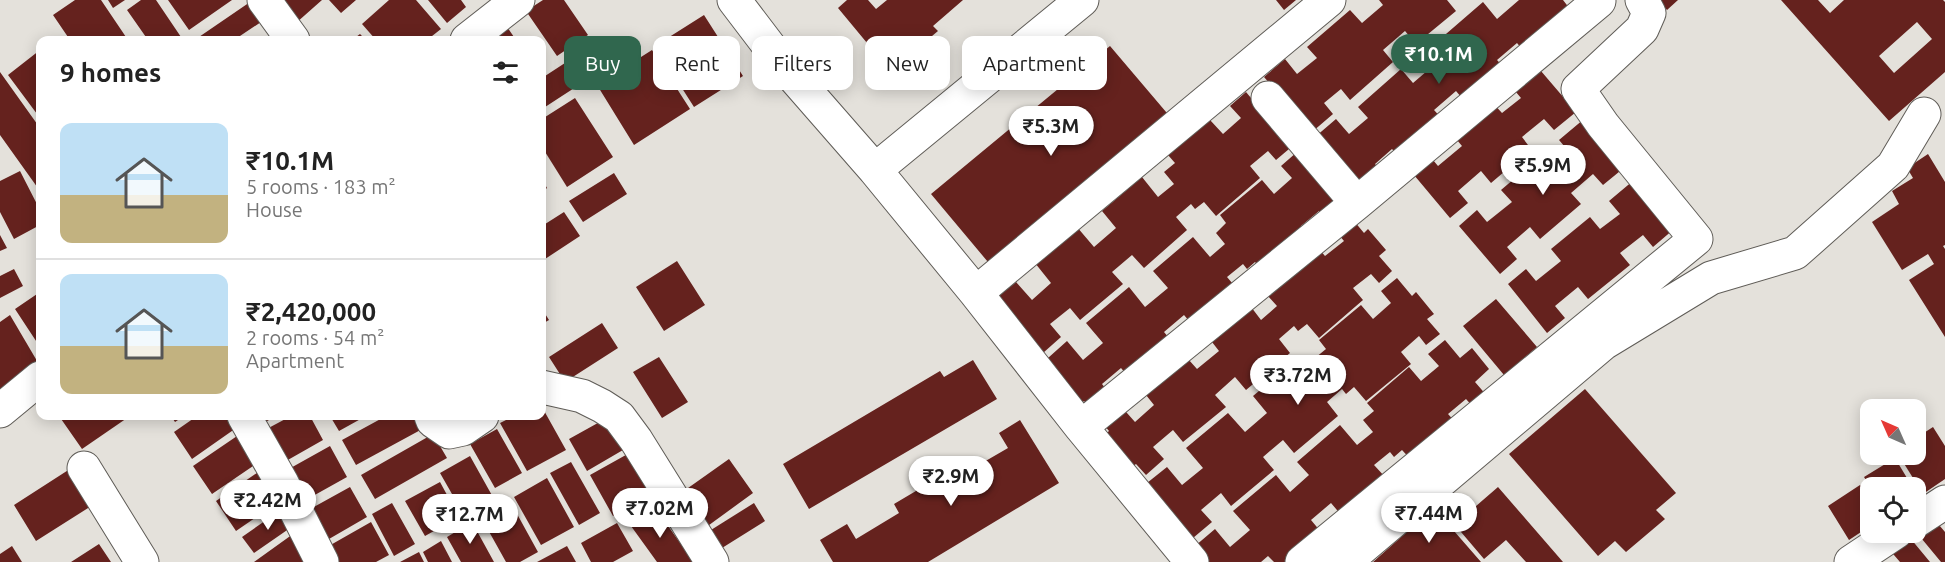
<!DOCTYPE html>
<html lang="en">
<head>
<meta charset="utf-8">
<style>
  :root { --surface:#fff; --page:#f6f6f6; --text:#222; --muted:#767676; --line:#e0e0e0; --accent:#30674e }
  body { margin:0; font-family:Ubuntu,sans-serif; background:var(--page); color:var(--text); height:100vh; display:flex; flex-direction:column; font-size:22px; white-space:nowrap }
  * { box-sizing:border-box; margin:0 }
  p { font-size:20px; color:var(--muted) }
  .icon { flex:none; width:33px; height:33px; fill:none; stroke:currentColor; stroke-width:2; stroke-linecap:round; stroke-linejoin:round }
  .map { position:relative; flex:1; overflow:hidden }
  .panel { position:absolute; left:36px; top:36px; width:510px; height:384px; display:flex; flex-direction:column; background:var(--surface); border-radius:12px; box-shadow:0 3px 15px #0003 }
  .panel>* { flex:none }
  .hud { position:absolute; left:564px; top:36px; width:570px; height:54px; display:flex; gap:12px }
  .needle { width:39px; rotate:315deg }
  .fabs { position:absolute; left:1860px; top:399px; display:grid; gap:12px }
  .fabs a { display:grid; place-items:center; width:66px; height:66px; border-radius:12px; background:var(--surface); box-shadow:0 3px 15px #0003; font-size:30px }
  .price { position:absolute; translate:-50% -51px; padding:0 14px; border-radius:21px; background:#fff; color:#222; font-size:20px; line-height:39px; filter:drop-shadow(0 2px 3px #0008) }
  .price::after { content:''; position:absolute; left:50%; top:36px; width:18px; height:14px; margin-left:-9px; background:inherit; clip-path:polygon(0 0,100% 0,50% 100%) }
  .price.active { background:var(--accent); color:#fff }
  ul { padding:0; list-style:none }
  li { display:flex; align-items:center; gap:18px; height:150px; padding:0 24px }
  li+li { border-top:2px solid var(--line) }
  li span { display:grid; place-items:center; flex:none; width:168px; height:120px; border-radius:12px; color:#555 }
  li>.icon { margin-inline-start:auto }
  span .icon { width:72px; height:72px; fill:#fffc; stroke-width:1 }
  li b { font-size:26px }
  h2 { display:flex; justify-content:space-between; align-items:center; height:72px; padding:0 24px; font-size:26px }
  .tag { padding:0 21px; border-radius:12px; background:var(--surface); box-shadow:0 3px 15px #0003; font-size:21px; line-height:54px }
  .tag.active { background:var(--accent); color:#fff }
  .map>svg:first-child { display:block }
</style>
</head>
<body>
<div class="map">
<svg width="1945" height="562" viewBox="0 0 1945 562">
  <rect width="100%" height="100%" fill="#e4e1db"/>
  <!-- building -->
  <path fill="#65221e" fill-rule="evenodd" d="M75,0H101L128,40H70L53,15Z
    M108,0H125L113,8Z
    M141,0H156L181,37L175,40H148L127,10Z
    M168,0H232L189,30Z
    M253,0L267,18L234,40H197L196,39Z
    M276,0H322L296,23Z
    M329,0H356L341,13Z
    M389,0H416L441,29L427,40H376L362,24Z
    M428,0H461L466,7L447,23Z
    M543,0H564L588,35L557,56L526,11Z
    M847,0H868L876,9L887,0H963L933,26L938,31L919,47L925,55L907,71L894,56L898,52L890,44L877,55L838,8Z
    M1276,0H1296L1284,10Z
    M1379,0H1447L1456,11L1416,44L1405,31L1383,50L1393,62L1350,100L1341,89L1324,103L1333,114L1312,132L1264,77L1285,59L1297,74L1317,58L1307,47L1350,10L1362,23L1383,5Z
    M1519,0H1563L1573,13L1527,55L1517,43L1497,60L1507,71L1467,104L1456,91L1434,110L1445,122L1401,159L1392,149L1375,164L1384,174L1364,192L1315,137L1336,119L1349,134L1368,118L1358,107L1401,69L1413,83L1434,65L1424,53L1483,2L1497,19Z
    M1658,0H1678L1667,10Z
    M1781,0H1818L1830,13L1844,0H1943L1945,2V72L1889,121ZM1917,22L1932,39L1894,73L1879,56Z
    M704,15L743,76L694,107L655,46Z
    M505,24L516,40H482Z
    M360,34L366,40H352Z
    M591,46L605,68L542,109V78Z
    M1110,46L1172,119L993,268L931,194Z
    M40,50V118L8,75Z
    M652,50L690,109L634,145L597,85Z
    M1535,64L1576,112L1554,130L1544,119L1522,137L1531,149L1491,183L1481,171L1458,191L1468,203L1450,218L1409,169L1428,154L1438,166L1462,146L1452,134L1491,101L1502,113L1521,98L1510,85Z
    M0,72L40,128V191L0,135Z
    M1246,92L1261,110L1283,128L1276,134L1289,149L1276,160L1268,151L1250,166L1260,178L1216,216L1204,202L1195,209L1191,204L1176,217L1187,230L1144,268L1132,255L1112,272L1123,284L1080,320L1070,308L1050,324L1061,337L1043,353L996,298L1016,282L1032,300L1051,283L1035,263L1077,227L1094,247L1116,228L1102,211L1142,177L1158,197L1174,184L1164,172L1175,163L1168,155L1210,120L1223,134L1241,118L1230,106Z
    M575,98L613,157L567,187L542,147V119Z
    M1584,119L1625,167L1603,185L1593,174L1571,193L1581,204L1540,239L1530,227L1507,247L1517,259L1500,274L1459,226L1477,210L1487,222L1512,202L1501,190L1540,157L1551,169L1570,153L1559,140Z
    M1297,152L1334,188L1328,194L1340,209L1327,220L1319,211L1301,226L1311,238L1267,276L1255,262L1247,269L1243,264L1227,277L1238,290L1195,328L1184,315L1164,332L1174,344L1131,380L1121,368L1102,384L1112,397L1094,413L1084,401L1077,407L1050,375L1057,369L1048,358L1067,341L1083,360L1103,343L1086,323L1129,287L1145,307L1168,288L1153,271L1193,237L1210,257L1225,244L1216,233L1226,223L1220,215L1262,180L1274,194L1292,178L1281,166Z
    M1928,154L1945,182V245L1943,246L1945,249V337L1909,280L1934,264L1928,254L1902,270L1872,222L1899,204L1892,191L1913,178L1907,168Z
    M20,171L40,210V225L14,239L0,212V181Z
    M614,173L627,194L583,222L569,201Z
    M542,179L547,188L542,192Z
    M1634,180L1674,229L1653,247L1643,235L1620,253L1630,265L1588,299L1578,287L1555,306L1565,318L1547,333L1508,284L1526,269L1536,281L1561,261L1551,249L1590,217L1600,229L1620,214L1609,201Z
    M564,212L580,236L542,261V226Z
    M1349,215L1364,233L1368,229L1386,250L1379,256L1392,271L1379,283L1371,274L1353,288L1363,300L1319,338L1307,324L1298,331L1294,326L1279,339L1290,353L1246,390L1235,377L1215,395L1226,407L1183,442L1173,430L1153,447L1164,459L1146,475L1136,464L1129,469L1102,437L1109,431L1100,420L1119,404L1135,422L1154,405L1138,385L1180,350L1197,369L1219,351L1205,333L1245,299L1261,320L1277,306L1267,295L1313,242L1325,256L1344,241L1333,228Z
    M0,235L7,248L0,251Z
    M677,261L705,305L664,331L636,287Z
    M14,269L23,286L0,298V276Z
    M1397,278L1412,296L1416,292L1434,314L1427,319L1440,334L1426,345L1419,336L1401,352L1411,364L1366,401L1354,387L1346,394L1342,389L1327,402L1338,416L1294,453L1283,440L1263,457L1274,470L1231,506L1221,493L1201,510L1212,522L1193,538L1147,483L1167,467L1182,485L1203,468L1186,448L1228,413L1245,432L1267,413L1253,396L1292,363L1309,383L1325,369L1315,358L1326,349L1319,340L1361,305L1373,319L1391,303L1381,291Z
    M40,292V347L15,309Z
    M1496,299L1537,347L1504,375L1463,326Z
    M542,309L549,320L542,324Z
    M10,315L40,366L0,398V322Z
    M602,323L618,348L565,382L549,357Z
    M1445,340L1460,358L1472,348L1489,369L1475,382L1488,397L1474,408L1466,399L1448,414L1459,426L1414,463L1402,450L1394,457L1390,452L1374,465L1386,478L1342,516L1331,503L1311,520L1321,532L1286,562H1274L1268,556L1261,562H1198L1195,546L1215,529L1230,547L1250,530L1233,511L1276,475L1290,492L1309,475L1297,462L1340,425L1357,445L1373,432L1363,420L1374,411L1367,403L1409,367L1421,381L1439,366L1428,354Z
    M659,357L688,402L662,418L633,372Z
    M973,360L997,399L809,509L783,464L940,371L944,377Z
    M1585,389L1676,493L1656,510L1665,519L1626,552L1615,541L1598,556L1509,454Z
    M542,407L566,450L527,471L500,423L514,416H542Z
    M59,416H130L82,449Z
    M171,416H184L175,422Z
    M197,416H232L239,426L192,459L174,432Z
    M257,416H276L262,424Z
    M291,416H310L323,440L279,465L261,432Z
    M330,416H366L339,431Z
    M386,416H420L426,427L356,465L342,440Z
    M605,419L623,450L587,471L569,439Z
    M1020,420L1059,483L928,562H833L820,540L847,524L856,539L899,513L894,504L953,469L958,477L1008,448L999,433Z
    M1933,427L1945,446V479L1923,494L1898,454H1916V438Z
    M497,429L522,473L495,488L470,444Z
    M240,434L259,462L212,494L193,466Z
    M433,434L447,458L375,499L361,475Z
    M330,446L347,477L304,501L287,470Z
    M633,451L656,492L613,516L590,475Z
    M470,456L494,499L464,515L440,473Z
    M1895,458L1913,488H1871L1864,477Z
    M729,459L753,493L705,528L681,493Z
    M571,462L600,513L579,525L550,473Z
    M73,467L96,503L36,541L14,505Z
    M264,468L284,498L236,531L216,501Z
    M547,478L574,527L541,545L514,497Z
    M440,482L459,517L425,536L405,501Z
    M1860,485L1870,501V526L1849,540L1828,506Z
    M350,487L367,517L329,539L312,508Z
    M1498,487L1563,562H1526L1506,540L1484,559L1444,512L1457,500L1468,513Z
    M392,503L415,544L394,556L372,514Z
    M511,503L538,552L520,562H506L482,519Z
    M754,503L765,521L714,553L703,535Z
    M1434,508L1481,562H1373Z
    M282,509L293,526L254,553L242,537Z
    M656,509L693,561L692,562H657L631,526Z
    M1934,519L1945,532V562H1941L1917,533Z
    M371,522L389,555L376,562H335L327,547Z
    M472,522L494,562H461L447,537Z
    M617,523L633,551L613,562H591L581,543Z
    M1906,533L1930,562H1900L1888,548Z
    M293,534L313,562H254Z
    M441,541L452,562H428L423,552Z
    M99,544L111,562H71Z
    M12,546L22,562H0V554Z
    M567,546L576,562H537Z
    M419,552L424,562H400Z"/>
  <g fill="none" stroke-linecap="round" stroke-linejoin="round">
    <!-- minor casing -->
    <g stroke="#5f5c57" stroke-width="35">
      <path id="minor" d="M264,0L293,40
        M734,0L785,67L875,170L976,293L1081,427L1192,562
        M467,40L518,0
        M1268,98L1357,203
        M875,170L1082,0
        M976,293L1329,0
        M542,387L582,396L602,406L619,417L636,440L712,562
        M0,411L40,378
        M244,416L282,483L322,562
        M431,416L433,421L449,432L463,429L482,416
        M1081,427L1357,203L1599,1
        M84,468L142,562
        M1916,521L1945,502
        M1302,562L1696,239L1603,125L1578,89L1642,29L1649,13L1642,0
        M1345,562L1604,343L1711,278L1795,253L1893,166L1924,114
        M1851,562L1896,532"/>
    </g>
    <!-- minor -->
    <use href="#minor" stroke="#fff" stroke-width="33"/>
  </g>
</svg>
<div class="fabs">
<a><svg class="needle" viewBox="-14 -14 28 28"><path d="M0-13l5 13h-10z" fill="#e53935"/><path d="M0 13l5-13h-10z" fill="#767676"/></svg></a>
<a><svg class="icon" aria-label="locate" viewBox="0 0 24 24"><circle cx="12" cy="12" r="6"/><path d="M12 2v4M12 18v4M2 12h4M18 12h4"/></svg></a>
</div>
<b class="price active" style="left:1439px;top:85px">₹10.1M</b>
<b class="price" style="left:1051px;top:157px">₹5.3M</b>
<b class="price" style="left:1543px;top:196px">₹5.9M</b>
<b class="price" style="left:1298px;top:406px">₹3.72M</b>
<b class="price" style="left:951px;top:507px">₹2.9M</b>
<b class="price" style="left:268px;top:531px">₹2.42M</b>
<b class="price" style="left:660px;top:539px">₹7.02M</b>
<b class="price" style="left:1429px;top:544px">₹7.44M</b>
<b class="price" style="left:470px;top:545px">₹12.7M</b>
<div class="hud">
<a class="tag active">Buy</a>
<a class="tag">Rent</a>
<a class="tag">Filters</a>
<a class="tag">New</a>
<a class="tag">Apartment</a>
</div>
<section class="panel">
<h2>9 homes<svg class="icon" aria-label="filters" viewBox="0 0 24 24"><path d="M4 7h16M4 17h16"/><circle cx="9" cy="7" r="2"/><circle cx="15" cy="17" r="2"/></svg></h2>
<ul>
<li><span style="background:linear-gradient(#bfe0f5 60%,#c2b280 0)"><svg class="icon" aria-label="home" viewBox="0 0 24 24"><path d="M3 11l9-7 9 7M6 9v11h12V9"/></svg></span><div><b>₹10.1M</b><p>5 rooms · 183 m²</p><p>House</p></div></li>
<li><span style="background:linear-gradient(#bfe0f5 60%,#c2b280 0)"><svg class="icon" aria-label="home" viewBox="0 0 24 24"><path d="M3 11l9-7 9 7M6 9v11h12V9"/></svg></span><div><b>₹2,420,000</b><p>2 rooms · 54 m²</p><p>Apartment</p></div></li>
</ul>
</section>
</div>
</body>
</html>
